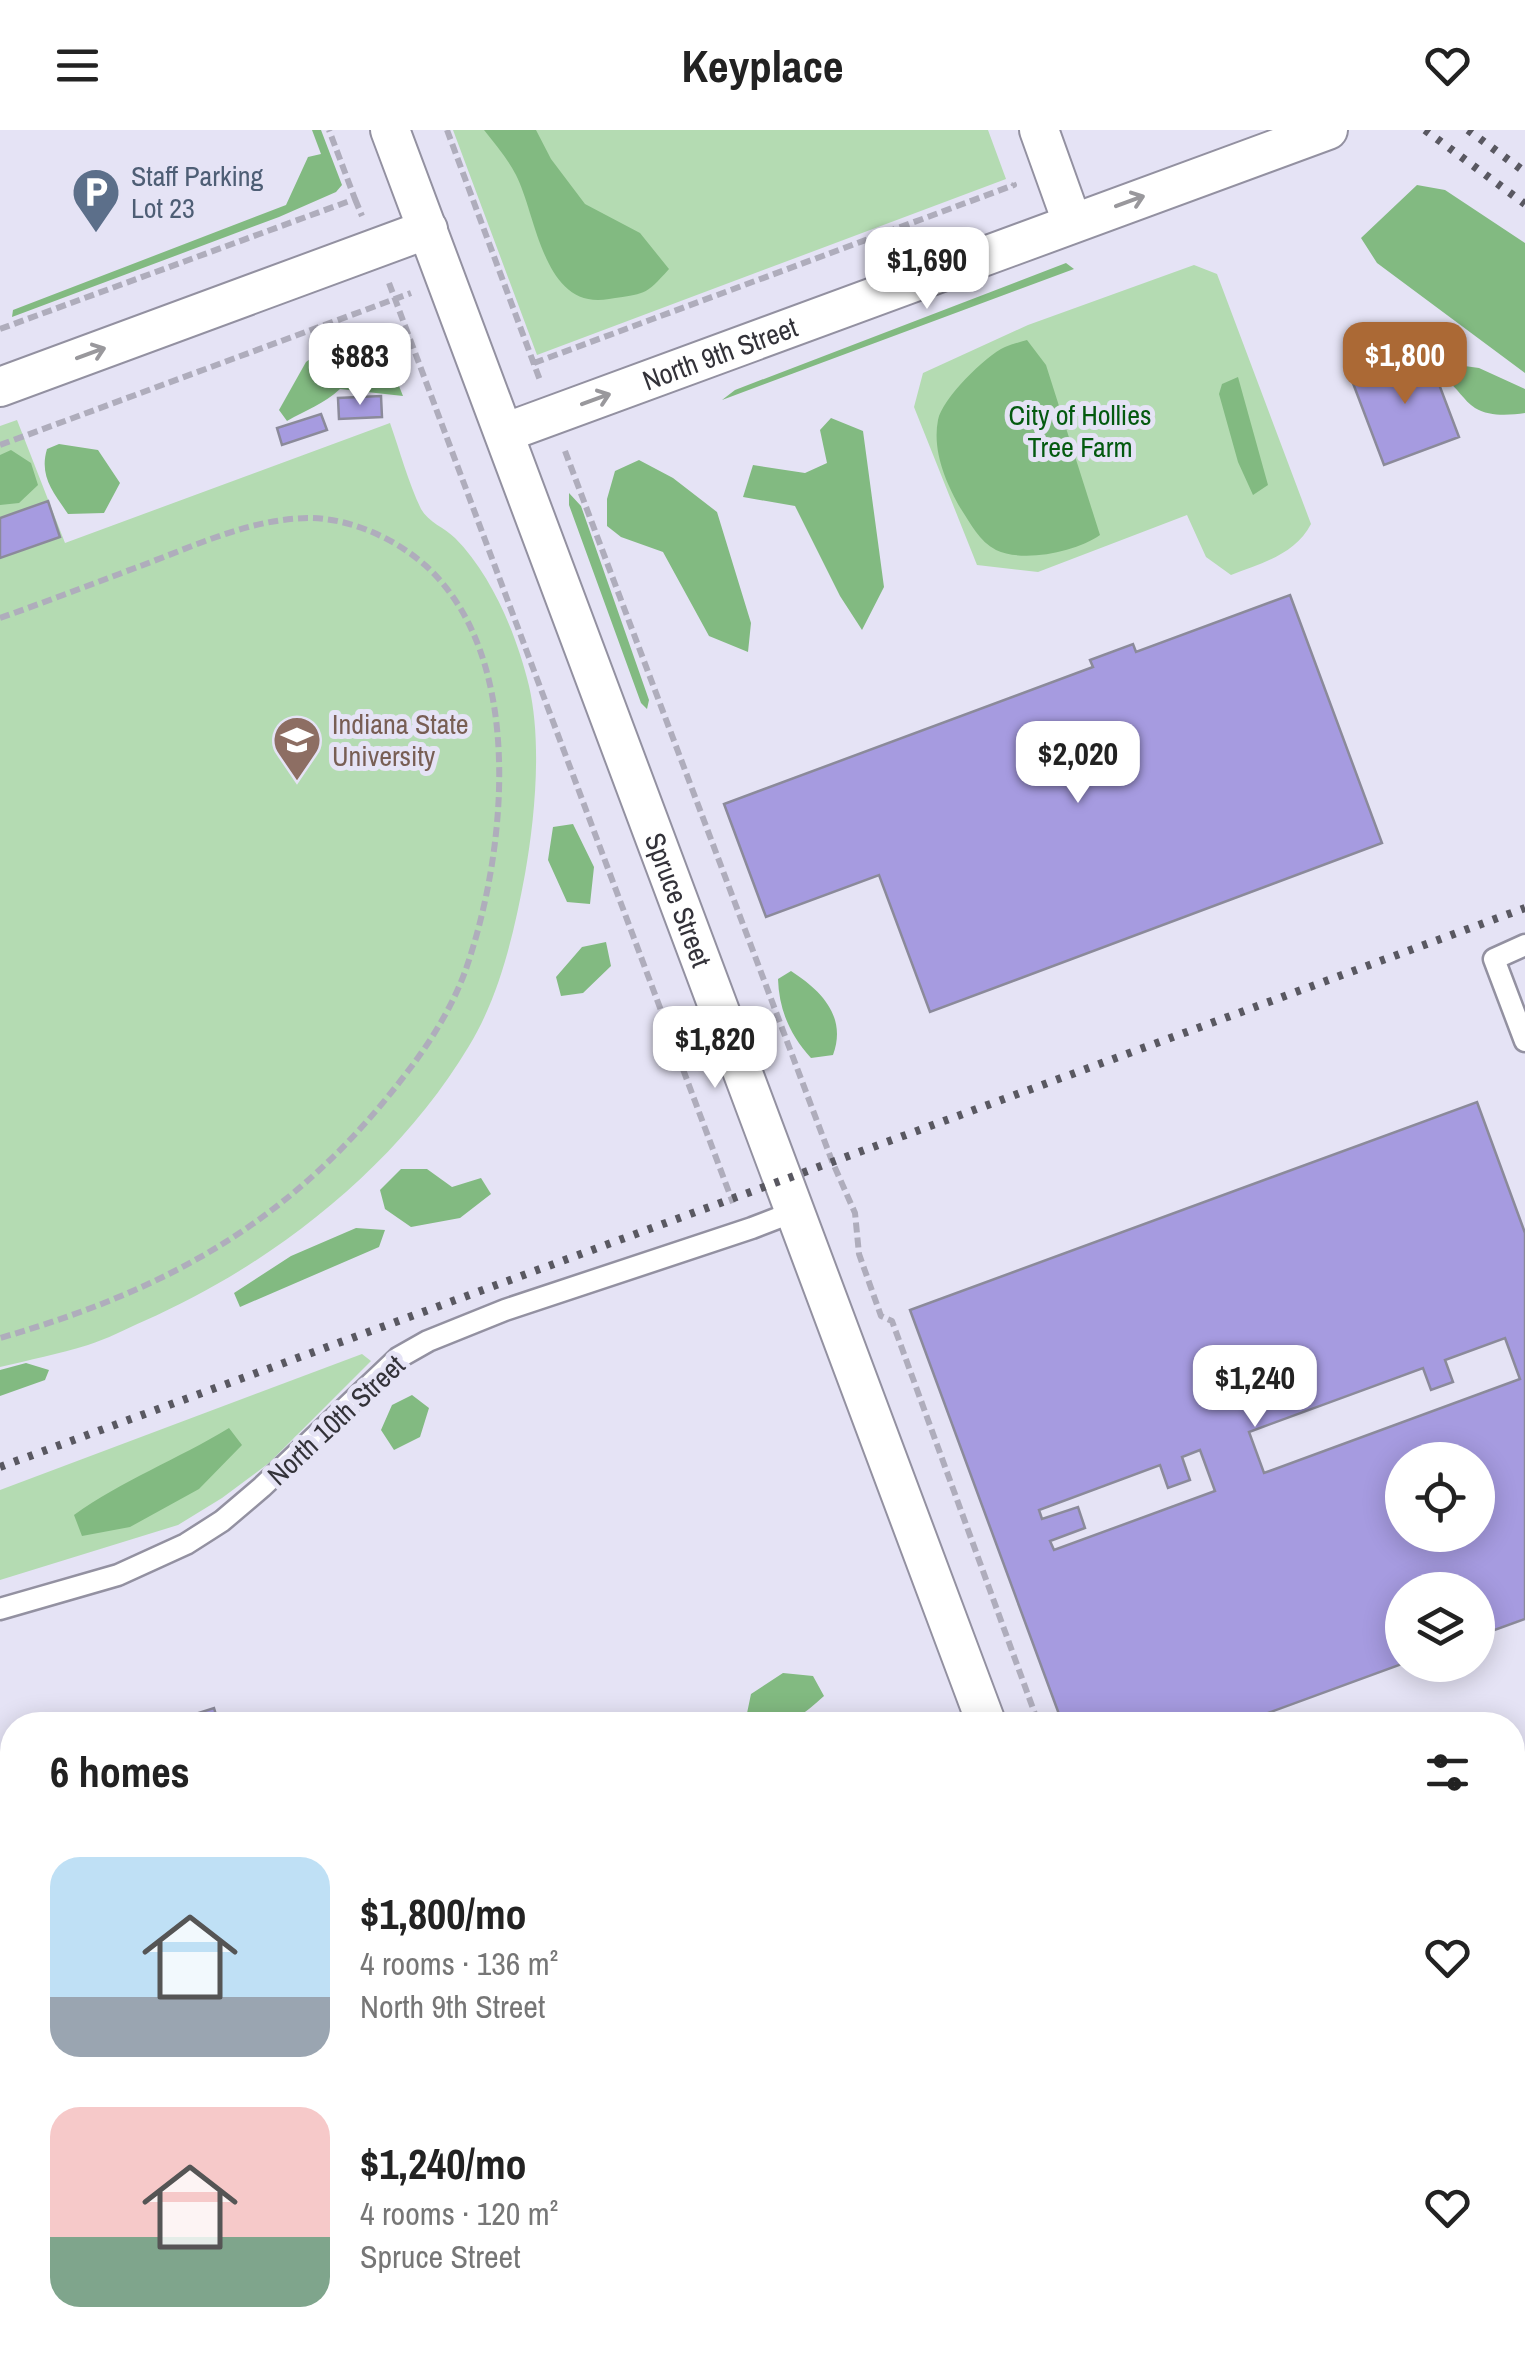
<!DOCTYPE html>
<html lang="en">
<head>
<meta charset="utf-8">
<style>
  :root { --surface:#fff; --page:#f2f2f2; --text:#222; --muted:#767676; --accent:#ab6935 }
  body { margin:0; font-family:"Archivo Narrow",sans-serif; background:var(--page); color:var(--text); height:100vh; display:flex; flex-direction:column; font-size:38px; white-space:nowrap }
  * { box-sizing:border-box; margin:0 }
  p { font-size:32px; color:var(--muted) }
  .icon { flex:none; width:55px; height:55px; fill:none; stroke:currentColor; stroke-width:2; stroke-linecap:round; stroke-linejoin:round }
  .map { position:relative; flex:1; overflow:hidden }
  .panel { position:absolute; left:0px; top:1582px; width:1525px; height:642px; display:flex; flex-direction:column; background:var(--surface); border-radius:40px 40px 0 0; box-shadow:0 5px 25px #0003 }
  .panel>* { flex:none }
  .tools { position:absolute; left:1385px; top:1312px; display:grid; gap:20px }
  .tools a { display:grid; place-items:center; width:110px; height:110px; border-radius:50%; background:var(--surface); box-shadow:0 5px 25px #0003; font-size:50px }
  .price { position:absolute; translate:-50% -85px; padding:0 22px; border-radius:20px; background:#fff; color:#222; font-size:32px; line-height:65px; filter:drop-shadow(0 2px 5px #0008) }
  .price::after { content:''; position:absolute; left:50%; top:60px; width:30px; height:22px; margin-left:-15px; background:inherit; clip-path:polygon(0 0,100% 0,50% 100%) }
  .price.current { background:var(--accent); color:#fff }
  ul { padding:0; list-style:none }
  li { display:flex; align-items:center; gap:30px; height:250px; padding:0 50px }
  li span { display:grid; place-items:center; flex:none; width:280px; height:200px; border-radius:30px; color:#555 }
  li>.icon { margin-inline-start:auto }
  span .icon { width:120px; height:120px; fill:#fffc; stroke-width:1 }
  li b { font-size:42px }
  h2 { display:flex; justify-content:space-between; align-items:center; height:120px; padding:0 50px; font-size:42px }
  header { display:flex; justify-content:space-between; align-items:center; height:130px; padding:0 50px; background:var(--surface); font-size:45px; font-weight:800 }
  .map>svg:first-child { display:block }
</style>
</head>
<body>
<header><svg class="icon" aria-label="menu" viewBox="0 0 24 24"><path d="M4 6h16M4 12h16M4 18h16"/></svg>Keyplace<svg class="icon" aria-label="heart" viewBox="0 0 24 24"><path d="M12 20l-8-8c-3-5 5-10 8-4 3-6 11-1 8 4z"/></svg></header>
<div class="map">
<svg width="1525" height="2224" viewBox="0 0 1525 2224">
  <rect width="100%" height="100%" fill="#e5e3f5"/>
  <!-- green -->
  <path fill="#b4dbb2" d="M453,0H988L1006,49L537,225Z
    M1194,135L1217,144L1311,394C1295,425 1261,433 1231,445L1206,427L1187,385L1038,442L977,435L914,277L923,243L1028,195Z
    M17,290L65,413L390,293C400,321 408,352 421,379C428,392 445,398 455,408C492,445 517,506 529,556C542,612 535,688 525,744C514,803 500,865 469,916C396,1038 273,1134 144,1191C126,1199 107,1209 88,1215C59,1224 29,1230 0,1237V296Z
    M362,1224L371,1231L269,1333L222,1368L178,1395L0,1450V1360Z"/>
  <!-- forest -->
  <path fill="#82ba81" d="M312,0H321L342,55L336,62L279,87L12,187L13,180L286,75L308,27L321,24Z
    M484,0H536L551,29L585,74L640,103L669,139C644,167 645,163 609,169C543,181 537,86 516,45C508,29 495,14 484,0Z
    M1417,55L1445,60L1525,113V243L1377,133L1361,108Z
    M1066,133L1074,139L722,270L735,260Z
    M350,200L387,226L403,266L340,259C324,274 306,280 287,291L279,280L306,232Z
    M1027,210L1046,235L1100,405C1076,422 1023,433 996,420C979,411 971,394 961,379C946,353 932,321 938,290C942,269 985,226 1005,217C1012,214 1020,212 1027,210Z
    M1450,234L1479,238L1525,259V283C1510,285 1490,287 1475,278C1464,271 1457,257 1445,249Z
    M1238,247L1268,355L1253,365L1238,332L1219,264L1222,254Z
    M831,288L863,301L884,457L862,500L840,466L795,376L743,367L753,335L805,343L827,333L820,300Z
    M59,314L98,320L120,353L104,383L68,384C53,362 39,346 47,319Z
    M11,320L31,333L38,355L19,373L0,375V325Z
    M639,330L673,348L717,382L751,493L748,522L709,506L663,422L621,407L607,396V369L615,341Z
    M569,363L581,376L649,570L647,579L641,573L569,375Z
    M573,694L594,737L590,774L567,772L548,730L553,697Z
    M606,812L611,836L583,863L561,866L556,847L582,817Z
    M791,841C822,861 847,887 833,925L811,928C790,905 779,880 778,849Z
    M401,1039H427L452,1057L481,1048L491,1064L460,1088L411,1097L385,1079L380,1060Z
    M356,1098L385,1100L379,1117L240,1177L234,1163L291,1126Z
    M26,1233L49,1240L45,1250L0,1266V1240Z
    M412,1265L429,1278L420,1307L394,1320L381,1300L392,1275Z
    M229,1298L242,1315L199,1359L130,1397L82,1406L74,1385C121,1351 178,1329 229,1298Z
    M783,1543L813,1546L824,1566C798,1589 781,1604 746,1588L751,1564Z"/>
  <!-- building -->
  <path fill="#a69be0" stroke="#8b8a9a" stroke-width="2.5" fill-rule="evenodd" d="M1426,220L1459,307L1384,335L1351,248Z
    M381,266L382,287L339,289L338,268Z
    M321,284L327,300L282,315L277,298Z
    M48,371L60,407L0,428V388Z
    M1290,465L1382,713L930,882L879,745L766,787L724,674L1093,537L1090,530L1133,514L1136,522Z
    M1477,972L1525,1103V1489L1478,1506V1460H1402V1534L1235,1595H1063L910,1180ZM1505,1208L1520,1249L1264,1343L1249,1302L1423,1238L1431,1260L1453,1252L1445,1230ZM1200,1320L1215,1361L1054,1420L1050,1411L1085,1398L1078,1377L1042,1389L1039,1380L1160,1335L1168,1358L1190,1350L1182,1327ZM1402,1330H1478V1405H1402Z
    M214,1578L219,1595H161Z
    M918,1584L922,1595H888Z
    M1522,1784L1525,1792V2000L1512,1967V1787Z
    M1525,2044V2123L1512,2127V2049Z
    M680,2212H760L764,2224H685Z
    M1415,2212H1447L1451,2224H1384Z"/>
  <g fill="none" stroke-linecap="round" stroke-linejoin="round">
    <!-- service casing -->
    <g stroke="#9391a1" stroke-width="25">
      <path id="service" d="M1525,815L1494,829L1525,911
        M0,1479L118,1445L186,1414L222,1391L262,1357L398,1228L428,1211L505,1180L752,1098L796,1081
        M1512,2158L1525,2153
        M1331,2224L1362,2212"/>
    </g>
    <!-- minor casing -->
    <g stroke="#9391a1" stroke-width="42">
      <g id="minor">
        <path id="s1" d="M390,0L987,1595"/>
        <path d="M1039,0L1072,92"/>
        <path d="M0,257L428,99"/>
        <path id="s2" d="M504,303L1328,0"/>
        <path d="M1512,1708L1525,1704"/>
        <path d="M1218,2212L1222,2224"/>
      </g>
    </g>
    <!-- path -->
    <path stroke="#afadbc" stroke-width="6" stroke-dasharray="10 5" stroke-linecap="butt" d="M447,0L541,253
      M355,69L362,86
      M389,153L733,1073
      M0,199L355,69L329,0
      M534,233L1014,55L1013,53
      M0,315L411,163
      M565,321L832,1031L855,1083L859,1124L881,1186L892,1191L1039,1595
      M0,488C45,472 90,455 135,438C190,418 248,389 308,388C350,388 394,408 425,435C526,526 507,719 467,836C455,872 432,910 408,941C298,1087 174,1158 0,1208
      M1172,2212L1176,2224"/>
    <!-- service -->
    <use href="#service" stroke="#fff" stroke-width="20"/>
    <!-- minor -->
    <use href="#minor" stroke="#fff" stroke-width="38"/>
    <!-- rail -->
    <path stroke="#595861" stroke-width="8" stroke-dasharray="5 10" stroke-linecap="butt" d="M1425,0L1525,74
      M1468,0L1525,42
      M0,1337L1525,778"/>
  </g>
  <!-- one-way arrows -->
  <defs><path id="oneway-shaft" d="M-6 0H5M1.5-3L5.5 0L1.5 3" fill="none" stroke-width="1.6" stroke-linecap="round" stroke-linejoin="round" transform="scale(2.5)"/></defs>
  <g stroke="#99989c">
    <use href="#oneway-shaft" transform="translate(1130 71) rotate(-20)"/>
    <use href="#oneway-shaft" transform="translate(91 223) rotate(-20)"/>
    <use href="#oneway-shaft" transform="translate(596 269) rotate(-20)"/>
  </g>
  <!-- icons -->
  <defs>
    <g id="parking-pin" transform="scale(2.5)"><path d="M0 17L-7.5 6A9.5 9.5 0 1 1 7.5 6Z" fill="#5c6f8a" stroke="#e5e3f5"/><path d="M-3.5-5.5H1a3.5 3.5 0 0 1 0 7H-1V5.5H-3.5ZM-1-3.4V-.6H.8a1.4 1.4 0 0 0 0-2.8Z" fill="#fff"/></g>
    <g id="university-pin" transform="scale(2.5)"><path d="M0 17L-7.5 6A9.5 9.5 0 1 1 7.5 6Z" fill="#8d6e63" stroke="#e5e3f5"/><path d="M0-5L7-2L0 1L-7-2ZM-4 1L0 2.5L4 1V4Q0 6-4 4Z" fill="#fff"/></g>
  </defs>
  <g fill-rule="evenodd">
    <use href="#parking-pin" x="96" y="62"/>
    <use href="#university-pin" x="297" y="610"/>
  </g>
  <g text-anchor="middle" stroke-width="10" stroke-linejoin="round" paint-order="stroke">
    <!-- service labels -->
    <g font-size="28" fill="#4e5e75" stroke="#e5e3f5" text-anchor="start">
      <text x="131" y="56">Staff Parking<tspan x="131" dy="32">Lot 23</tspan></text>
    </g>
    <!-- street labels -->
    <g font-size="28" fill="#333239" stroke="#e5e3f5">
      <text dy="10" stroke="none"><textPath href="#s2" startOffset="230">North 9th Street</textPath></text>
      <text dy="10" stroke="none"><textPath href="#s1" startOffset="822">Spruce Street</textPath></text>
      <text transform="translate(336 1290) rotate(-43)" y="10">North 10th Street</text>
    </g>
    <!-- park labels -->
    <g font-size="28" fill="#045a10" stroke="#e5e3f5">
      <text x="1080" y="295">City of Hollies<tspan x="1080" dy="32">Tree Farm</tspan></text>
    </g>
    <!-- education labels -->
    <g font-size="28" fill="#785e54" stroke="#e5e3f5" text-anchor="start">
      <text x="332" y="604">Indiana State<tspan x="332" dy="32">University</tspan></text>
    </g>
  </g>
</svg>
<div class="tools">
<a><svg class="icon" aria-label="locate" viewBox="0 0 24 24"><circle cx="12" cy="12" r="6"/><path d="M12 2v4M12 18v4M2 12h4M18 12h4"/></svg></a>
<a><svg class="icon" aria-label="layers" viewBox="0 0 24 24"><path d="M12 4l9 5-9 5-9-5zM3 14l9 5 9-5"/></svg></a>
</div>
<b class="price" style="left:927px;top:182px">$1,690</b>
<b class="price current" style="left:1405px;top:277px">$1,800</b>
<b class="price" style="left:360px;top:278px">$883</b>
<b class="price" style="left:1078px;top:676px">$2,020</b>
<b class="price" style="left:715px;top:961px">$1,820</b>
<b class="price" style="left:1255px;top:1300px">$1,240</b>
<section class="panel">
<h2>6 homes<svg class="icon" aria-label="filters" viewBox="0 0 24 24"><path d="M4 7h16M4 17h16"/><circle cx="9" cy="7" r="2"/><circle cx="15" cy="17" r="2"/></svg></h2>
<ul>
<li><span style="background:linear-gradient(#bfe0f5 70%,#9aa5b1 0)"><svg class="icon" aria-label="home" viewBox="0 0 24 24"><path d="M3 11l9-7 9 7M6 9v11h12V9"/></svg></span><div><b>$1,800/mo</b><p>4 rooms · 136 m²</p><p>North 9th Street</p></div><svg class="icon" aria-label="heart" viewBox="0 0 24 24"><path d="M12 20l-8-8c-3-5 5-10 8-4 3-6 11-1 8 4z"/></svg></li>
<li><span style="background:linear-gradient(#f6c9c9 65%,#7fa58c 0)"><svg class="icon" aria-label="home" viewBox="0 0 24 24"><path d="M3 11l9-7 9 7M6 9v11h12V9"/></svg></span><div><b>$1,240/mo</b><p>4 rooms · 120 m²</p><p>Spruce Street</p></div><svg class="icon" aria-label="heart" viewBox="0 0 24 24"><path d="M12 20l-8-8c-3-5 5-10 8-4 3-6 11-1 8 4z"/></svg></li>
</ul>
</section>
</div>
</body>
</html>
